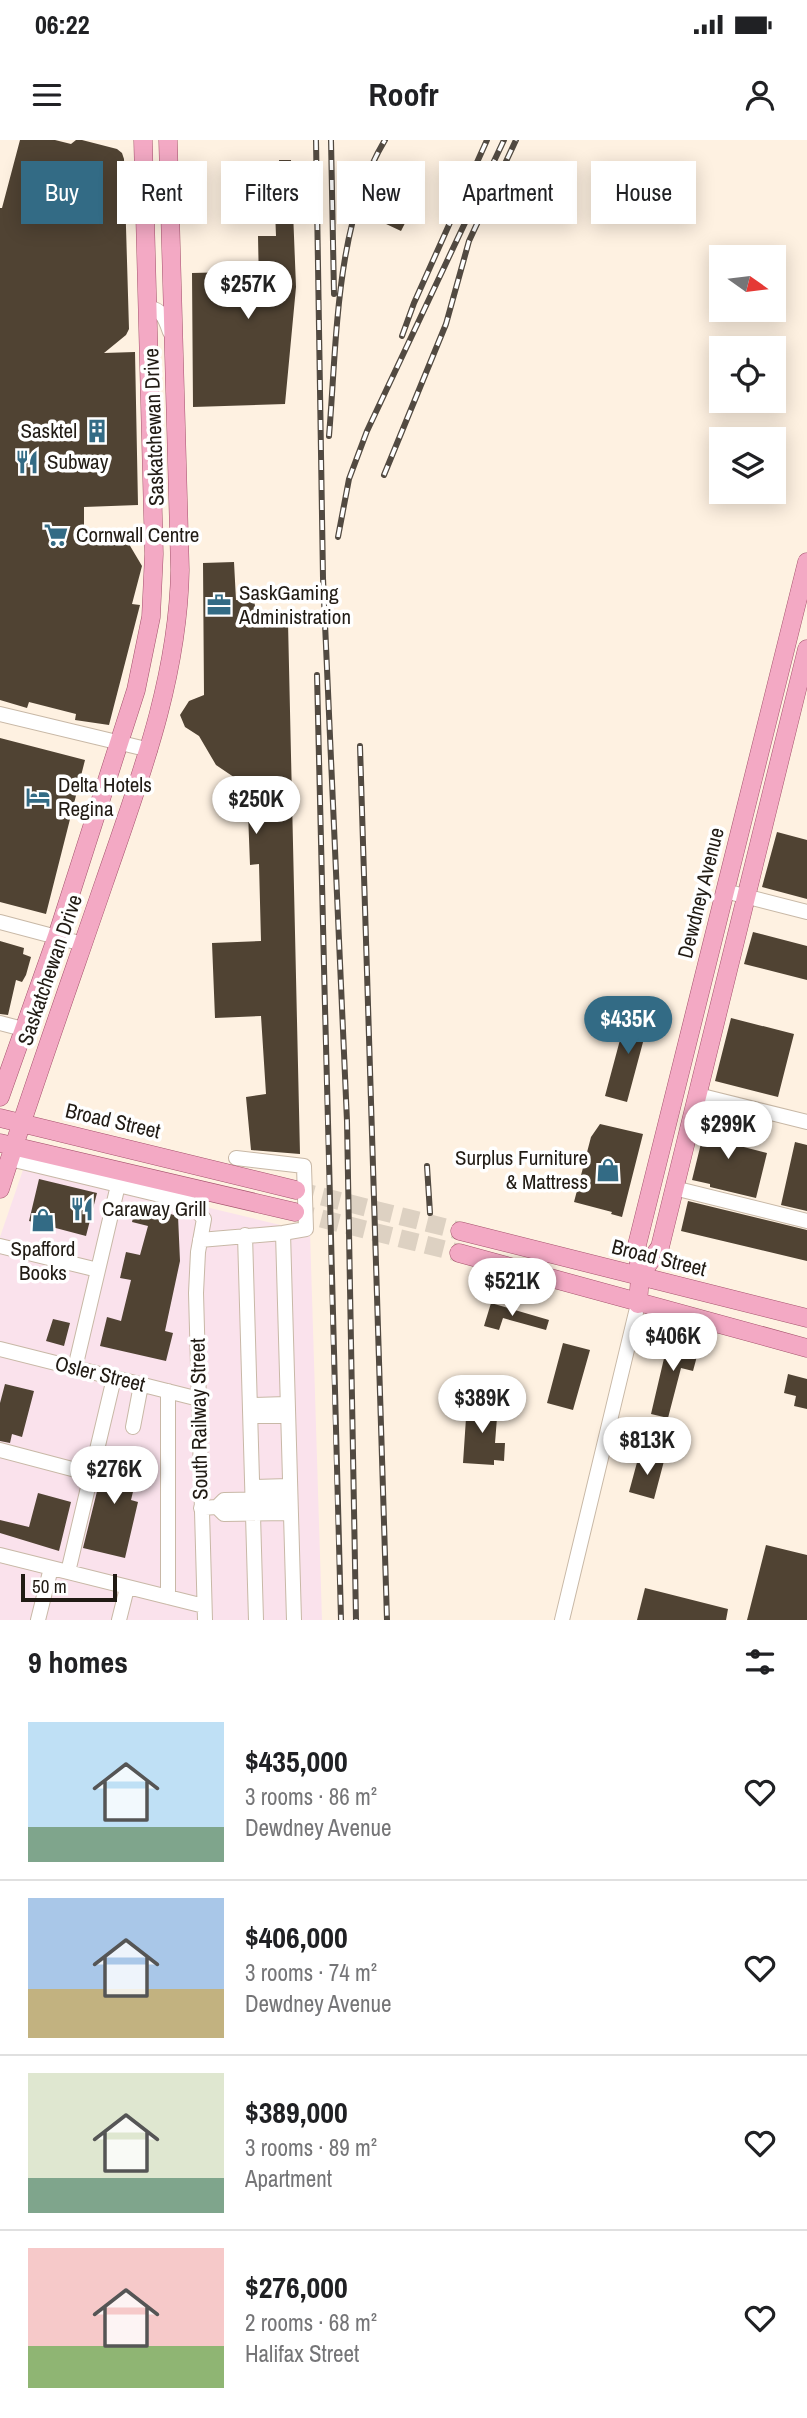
<!DOCTYPE html>
<html lang="en">
<head>
<meta charset="utf-8">
<style>
  :root { --surface:#fff; --page:#f2f2f2; --text:#202124; --muted:#757577; --line:#e0e0e0; --accent:#336b85 }
  body { margin:0; font-family:"Archivo Narrow",sans-serif; background:var(--page); color:var(--text); height:100vh; display:flex; flex-direction:column; font-size:26px; white-space:nowrap }
  * { box-sizing:border-box; margin:0 }
  p { font-size:23px; color:var(--muted) }
  .icon { flex:none; width:38px; height:38px; fill:none; stroke:currentColor; stroke-width:2; stroke-linecap:round; stroke-linejoin:round }
  .map { position:relative; height:1480px; overflow:hidden }
  .panel { display:flex; flex-direction:column; background:var(--surface); flex:1 }
  .panel>* { flex:none }
  .banner { position:absolute; left:21px; top:21px; width:766px; height:63px; display:flex; gap:14px }
  .needle { width:46px; rotate:104deg }
  .fabs { position:absolute; left:709px; top:105px; display:grid; gap:14px }
  .fabs a { display:grid; place-items:center; width:77px; height:77px; border-radius:0px; background:var(--surface); box-shadow:0 4px 18px #0003; font-size:35px }
  .scale { position:absolute; left:21px; bottom:18px; width:96px; box-sizing:border-box; padding-left:7px; border:4px solid #211b14; border-top:0; font-size:19px; line-height:24px; white-space:nowrap; color:#211b14; -webkit-text-stroke:5px #fff; paint-order:stroke }
  .price { position:absolute; translate:-50% -60px; padding:0 16px; border-radius:24px; background:#fff; color:#222; font-size:23px; line-height:46px; filter:drop-shadow(0 2px 4px #0008) }
  .price::after { content:''; position:absolute; left:50%; top:42px; width:21px; height:16px; margin-left:-10px; background:inherit; clip-path:polygon(0 0,100% 0,50% 100%) }
  .price.current { background:var(--accent); color:#fff }
  ul { padding:0; list-style:none }
  li { display:flex; align-items:center; gap:21px; height:175px; padding:0 28px }
  li+li { border-top:2px solid var(--line) }
  li span { display:grid; place-items:center; flex:none; width:196px; height:140px; border-radius:0px; color:#555 }
  li>.icon { margin-inline-start:auto }
  span .icon { width:84px; height:84px; fill:#fffc; stroke-width:1 }
  li b { font-size:30px }
  h2 { display:flex; justify-content:space-between; align-items:center; height:84px; padding:0 28px; font-size:30px }
  .chip { padding:0 24px; border-radius:0px; background:var(--surface); box-shadow:0 4px 18px #0003; font-size:24px; line-height:63px }
  .chip.current { background:var(--accent); color:#fff }
  .status { display:flex; justify-content:space-between; align-items:center; height:49px; padding:0 35px; background:var(--surface); direction:ltr }
  .status svg { height:19px; fill:currentColor }
  header { display:flex; justify-content:space-between; align-items:center; height:91px; padding:0 28px; background:var(--surface); font-size:32px; font-weight:800 }
  .map>svg:first-child { display:block }
</style>
</head>
<body>
<div class="status"><b>06:22</b><svg viewBox="0 0 49 12"><path d="M0 12V9h3v3zM5 12V6h3v6zM10 12V3h3v9zM15 12V0h3v12zM26 1h20v11H26zM47 4h2v5h-2z"/></svg></div>
<header><svg class="icon" aria-label="menu" viewBox="0 0 24 24"><path d="M4 6h16M4 12h16M4 18h16"/></svg>Roofr<svg class="icon" aria-label="person" viewBox="0 0 24 24"><circle cx="12" cy="8" r="4"/><path d="M4 21q1-7 8-7t8 7"/></svg></header>
<div class="map">
<svg width="807" height="1480" viewBox="0 0 807 1480">
  <rect width="100%" height="100%" fill="#fef1e1"/>
  <!-- industrial -->
  <path fill="#fae2ec" d="M25,1024L310,1092L322,1480H0V1097Z"/>
  <!-- building -->
  <path fill="#504333" d="M20,0H55L71,4L76,0H82L117,9L122,13L124,19L129,189L126,195L104,213L135,212L138,365L84,367V392L96,391L126,399L142,426L132,464L140,465L109,585L75,580L76,574L29,562L27,568L0,560V68H2Z
    M279,20H291L296,147L285,264L193,267L192,133L232,132V147L259,146L258,96H276L274,44L280,43Z
    M391,30L424,46L401,91L369,76Z
    M234,422L236,460H254L258,484L288,482L300,1014L251,1010L246,957L266,954L261,876L215,878L212,803L261,801L259,724L250,725L247,646L216,625L199,596L185,587L180,575L189,561L204,555L203,423Z
    M0,598L85,620L46,774L0,762Z
    M777,692L807,700V759L762,747Z
    M753,792L807,806V840L744,824Z
    M0,801L24,808L23,814L31,817L26,835L22,842L16,840L8,875L0,874Z
    M628,870L650,876L627,962L605,956Z
    M731,878L794,894L778,957L715,941Z
    M707,979L741,988L736,1005L767,1013L756,1058L710,1047V1044L692,1040Z
    M600,984L643,994L622,1077L611,1074L612,1072L574,1062L591,997Z
    M795,1002L807,1005V1071L781,1065Z
    M39,1039L97,1053L86,1096L29,1081Z
    M688,1061L807,1090V1121L681,1091Z
    M136,1065L178,1076L180,1121L165,1191L173,1193L166,1221L100,1206L107,1177L121,1181L131,1140L120,1138L126,1112L140,1115L148,1086L132,1082Z
    M491,1163L549,1180L546,1190L503,1178L499,1190L484,1186Z
    M53,1179L70,1183L64,1206L46,1201Z
    M669,1197L700,1205L693,1231L681,1228L668,1278L651,1274Z
    M563,1203L590,1210L573,1270L547,1263Z
    M788,1234L807,1239V1269L794,1266L796,1256L784,1253Z
    M5,1244L34,1251L22,1297L12,1294L10,1303L0,1301V1263Z
    M467,1263L498,1265L495,1303H505L504,1321L494,1320V1325L463,1323Z
    M107,1311L141,1319L131,1360L138,1362L125,1418L83,1408Z
    M639,1315L664,1321L654,1359L629,1352Z
    M38,1353L71,1362L59,1411L0,1393V1380L29,1387Z
    M766,1405L807,1415V1480H747Z
    M645,1448L728,1469L726,1480H637Z"/>
  <g fill="none" stroke-linecap="round" stroke-linejoin="round">
    <!-- major-tunnel -->
    <path stroke="#ddd1c2" stroke-width="18" stroke-dasharray="18 9" stroke-linecap="butt" d="M296,1050L460,1091
      M295,1072L459,1113"/>
    <!-- minor casing -->
    <g stroke="#c8b8a6" stroke-width="16">
      <path id="minor" d="M147,167C163,170 165,178 170,192
        M0,574L150,610
        M725,751L807,772
        M0,782L83,804
        M0,883L23,889
        M698,955L807,982
        M10,1019L189,1062L204,1079L198,1112L196,1153L205,1480
        M674,1048L807,1081
        M283,1093L294,1480
        M245,1095L256,1480
        M200,1100L283,1093L306,1089L304,1026L236,1018
        M0,1106L98,1130
        M0,1209L199,1259
        M75,1228L118,1045
        M250,1265L287,1264
        M251,1276H287
        M133,1287L141,1245
        M0,1310L91,1334
        M253,1347L289,1346
        M217,1367L224,1374L290,1373
        M201,1368L217,1367L224,1360L290,1359
        M0,1415L204,1466
        M68,1432L114,1238
        M168,1457V1251
        M38,1480L51,1428
        M119,1480L127,1448
        M562,1480L638,1164"/>
    </g>
    <!-- major casing -->
    <g stroke="#a4526c" stroke-width="19">
      <path id="major" d="M0,957L57,796L136,550L151,477L154,414L143,0
        M0,978L296,1050
        M0,1003L295,1072
        M0,1049C33,946 69,845 104,743C139,641 178,540 180,430L168,0
        M460,1091L807,1178
        M459,1113L807,1208
        M640,1136L660,1107L807,509
        M638,1164L640,1136L637,1105L807,422"/>
    </g>
    <!-- minor -->
    <use href="#minor" stroke="#fff" stroke-width="14"/>
    <!-- major -->
    <use href="#major" stroke="#f3a9c4" stroke-width="18"/>
    <!-- rail casing -->
    <g stroke="#524a41" stroke-width="6">
      <path id="rail" d="M316,0L323,438L347,981L356,1480
        M331,0L334,154
        M402,196L414,163L487,0
        M329,296C337,201 335,83 385,0
        M384,335L446,184L469,101L516,0
        M338,397L349,339L367,291L504,0
        M317,535C325,850 331,1165 341,1480
        M360,606L387,1480
        M427,1026L430,1073"/>
    </g>
    <!-- rail -->
    <use href="#rail" stroke="#fff" stroke-width="3.5" stroke-dasharray="10" stroke-linecap="butt"/>
  </g>
  <!-- icons -->
  <defs>
    <g id="building-bare" transform="scale(1.89)"><path d="M-4-6H4V6H1V3H-1V6H-4ZM-2.5-4.3h1.7v1.8h-1.7ZM.8-4.3h1.7v1.8H.8ZM-2.5-1h1.7V.8h-1.7ZM.8-1h1.7V.8H.8Z" fill="#336b85" stroke="#fff" stroke-width="2.5" paint-order="stroke"/></g>
    <g id="restaurant-bare" transform="scale(1.89)"><path d="M-5-6h1v4h1v-4h1v4h1v-4h1v5L-1.5 .5V6h-2V.5L-5-1ZM5-6V6H3V1.5H1.5Q1.5-4 5-6Z" fill="#336b85" stroke="#fff" stroke-width="2.5" paint-order="stroke"/></g>
    <g id="supermarket-bare" transform="scale(1.89)"><path d="M-6-5.5h2.5l.6 2H6L4.5 2H-2.5L-4.4-4H-6ZM-1.5 3.2a1.3 1.3 0 1 0 .1 0ZM3 3.2a1.3 1.3 0 1 0 .1 0Z" fill="#336b85" stroke="#fff" stroke-width="2.5" paint-order="stroke"/></g>
    <g id="office-bare" transform="scale(1.89)"><path d="M-6-3h4V-5.5h4V-3h4V5H-6ZM-1-4.5V-3h2v-1.5ZM-6 0V1H6V0Z" fill="#336b85" stroke="#fff" stroke-width="2.5" paint-order="stroke"/></g>
    <g id="hotel-bare" transform="scale(1.89)"><path d="M-6-4.5h1.5V1H6V5H4.5V3h-9V5H-6ZM-4 0a1.8 1.8 0 1 1 3.6 0ZM.5 0V-2.5h3Q6-2.5 6 0Z" fill="#336b85" stroke="#fff" stroke-width="2.5" paint-order="stroke"/></g>
    <g id="shop-bare" transform="scale(1.89)"><path d="M-5-2.5h2.3a2.7 3.5 0 0 1 5.4 0H5L5.5 6h-11ZM-1.5-2.5h3a1.5 2.3 0 0 0-3 0Z" fill="#336b85" stroke="#fff" stroke-width="2.5" paint-order="stroke"/></g>
  </defs>
  <g fill-rule="evenodd">
    <use href="#building-bare" x="97" y="291"/>
    <use href="#restaurant-bare" x="27" y="322"/>
    <use href="#supermarket-bare" x="56" y="395"/>
    <use href="#office-bare" x="219" y="465"/>
    <use href="#hotel-bare" x="38" y="657"/>
    <use href="#shop-bare" x="608" y="1030"/>
    <use href="#restaurant-bare" x="82" y="1069"/>
    <use href="#shop-bare" x="43" y="1080"/>
  </g>
  <g text-anchor="middle" stroke-width="7" stroke-linejoin="round" paint-order="stroke">
    <!-- street labels -->
    <g font-size="21" fill="#211b14" stroke="#fff">
      <text transform="translate(154 287) rotate(-92)" y="7">Saskatchewan Drive</text>
      <text transform="translate(701 753) rotate(-76)" y="7">Dewdney Avenue</text>
      <text transform="translate(50 830) rotate(-71)" y="7">Saskatchewan Drive</text>
      <text transform="translate(113 981) rotate(13)" y="7">Broad Street</text>
      <text transform="translate(659 1118) rotate(14)" y="7">Broad Street</text>
      <text transform="translate(100 1234) rotate(14)" y="7">Osler Street</text>
      <text transform="translate(199 1279) rotate(-91)" y="7">South Railway Street</text>
    </g>
    <!-- poi labels -->
    <g font-size="21" fill="#211b14" stroke="#fff" text-anchor="start">
      <text x="77" y="298" text-anchor="end">Sasktel</text>
      <text x="47" y="329">Subway</text>
      <text x="76" y="402">Cornwall Centre</text>
      <text x="239" y="460">SaskGaming<tspan x="239" dy="24">Administration</tspan></text>
      <text x="58" y="652">Delta Hotels<tspan x="58" dy="24">Regina</tspan></text>
      <text x="588" y="1025" text-anchor="end">Surplus Furniture<tspan x="588" dy="24">&amp; Mattress</tspan></text>
      <text x="102" y="1076">Caraway Grill</text>
      <text x="43" y="1116" text-anchor="middle">Spafford<tspan x="43" dy="24">Books</tspan></text>
    </g>
  </g>
</svg>
<div class="fabs">
<a><svg class="needle" viewBox="-14 -14 28 28"><path d="M0-13l5 13h-10z" fill="#e53935"/><path d="M0 13l5-13h-10z" fill="#757577"/></svg></a>
<a><svg class="icon" aria-label="locate" viewBox="0 0 24 24"><circle cx="12" cy="12" r="6"/><path d="M12 2v4M12 18v4M2 12h4M18 12h4"/></svg></a>
<a><svg class="icon" aria-label="layers" viewBox="0 0 24 24"><path d="M12 4l9 5-9 5-9-5zM3 14l9 5 9-5"/></svg></a>
</div>
<div class="scale">50 m</div>
<b class="price" style="left:248px;top:181px">$257K</b>
<b class="price" style="left:256px;top:696px">$250K</b>
<b class="price current" style="left:628px;top:916px">$435K</b>
<b class="price" style="left:728px;top:1021px">$299K</b>
<b class="price" style="left:512px;top:1178px">$521K</b>
<b class="price" style="left:673px;top:1233px">$406K</b>
<b class="price" style="left:482px;top:1295px">$389K</b>
<b class="price" style="left:647px;top:1337px">$813K</b>
<b class="price" style="left:114px;top:1366px">$276K</b>
<div class="banner">
<a class="chip current">Buy</a>
<a class="chip">Rent</a>
<a class="chip">Filters</a>
<a class="chip">New</a>
<a class="chip">Apartment</a>
<a class="chip">House</a>
</div>
</div>
<section class="panel">
<h2>9 homes<svg class="icon" aria-label="filters" viewBox="0 0 24 24"><path d="M4 7h16M4 17h16"/><circle cx="9" cy="7" r="2"/><circle cx="15" cy="17" r="2"/></svg></h2>
<ul>
<li><span style="background:linear-gradient(#bfe0f5 75%,#7fa58c 0)"><svg class="icon" aria-label="home" viewBox="0 0 24 24"><path d="M3 11l9-7 9 7M6 9v11h12V9"/></svg></span><div><b>$435,000</b><p>3 rooms · 86 m²</p><p>Dewdney Avenue</p></div><svg class="icon" aria-label="heart" viewBox="0 0 24 24"><path d="M12 20l-8-8c-3-5 5-10 8-4 3-6 11-1 8 4z"/></svg></li>
<li><span style="background:linear-gradient(#a9c7e8 65%,#c2b280 0)"><svg class="icon" aria-label="home" viewBox="0 0 24 24"><path d="M3 11l9-7 9 7M6 9v11h12V9"/></svg></span><div><b>$406,000</b><p>3 rooms · 74 m²</p><p>Dewdney Avenue</p></div><svg class="icon" aria-label="heart" viewBox="0 0 24 24"><path d="M12 20l-8-8c-3-5 5-10 8-4 3-6 11-1 8 4z"/></svg></li>
<li><span style="background:linear-gradient(#dfe7d0 75%,#7fa58c 0)"><svg class="icon" aria-label="home" viewBox="0 0 24 24"><path d="M3 11l9-7 9 7M6 9v11h12V9"/></svg></span><div><b>$389,000</b><p>3 rooms · 89 m²</p><p>Apartment</p></div><svg class="icon" aria-label="heart" viewBox="0 0 24 24"><path d="M12 20l-8-8c-3-5 5-10 8-4 3-6 11-1 8 4z"/></svg></li>
<li><span style="background:linear-gradient(#f6c9c9 70%,#8fb573 0)"><svg class="icon" aria-label="home" viewBox="0 0 24 24"><path d="M3 11l9-7 9 7M6 9v11h12V9"/></svg></span><div><b>$276,000</b><p>2 rooms · 68 m²</p><p>Halifax Street</p></div><svg class="icon" aria-label="heart" viewBox="0 0 24 24"><path d="M12 20l-8-8c-3-5 5-10 8-4 3-6 11-1 8 4z"/></svg></li>
</ul>
</section>
</body>
</html>
